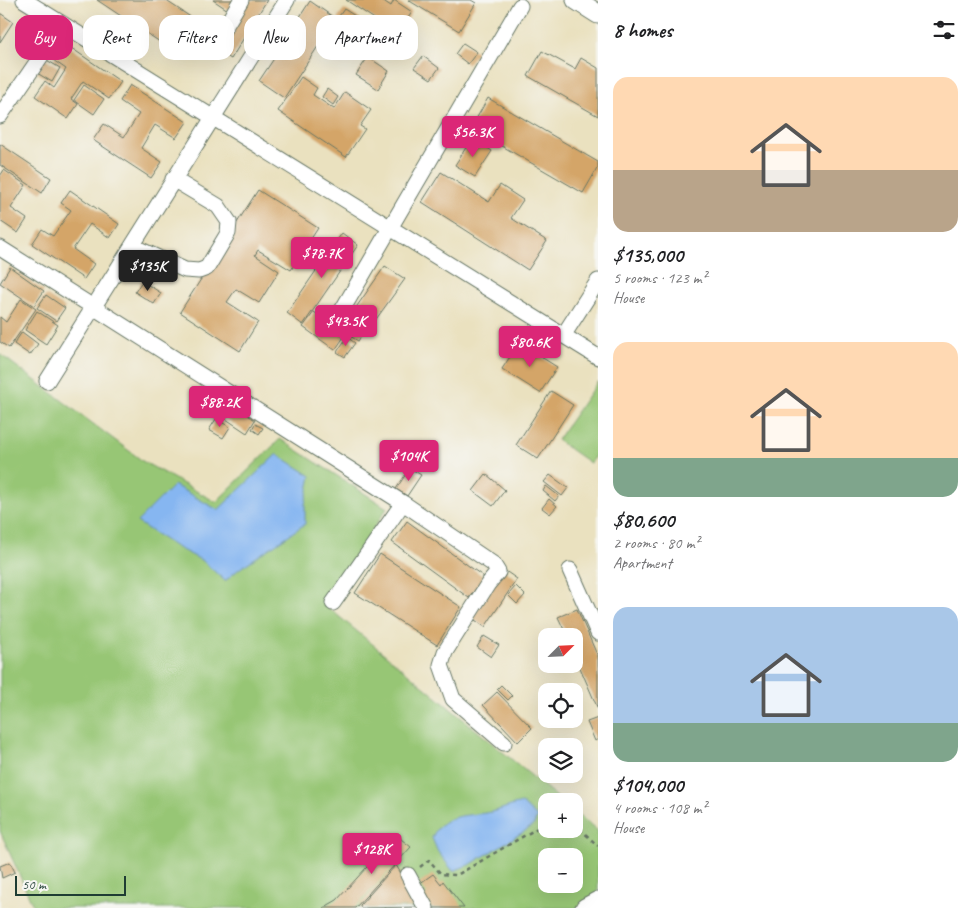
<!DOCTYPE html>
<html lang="en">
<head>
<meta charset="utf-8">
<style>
  :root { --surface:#fff; --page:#f6f6f6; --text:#202124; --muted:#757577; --accent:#db2777 }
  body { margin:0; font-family:Caveat,sans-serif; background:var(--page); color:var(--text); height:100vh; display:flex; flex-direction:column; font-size:19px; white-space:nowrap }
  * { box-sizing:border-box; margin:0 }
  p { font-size:16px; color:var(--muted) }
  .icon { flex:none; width:28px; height:28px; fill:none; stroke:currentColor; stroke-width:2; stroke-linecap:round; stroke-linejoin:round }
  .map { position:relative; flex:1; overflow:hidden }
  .side { display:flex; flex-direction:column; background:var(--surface); width:375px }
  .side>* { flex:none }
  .top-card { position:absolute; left:15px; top:15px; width:475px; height:45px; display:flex; gap:10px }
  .needle { width:32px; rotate:66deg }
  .controls { position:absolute; left:538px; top:628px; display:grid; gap:10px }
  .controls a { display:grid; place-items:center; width:45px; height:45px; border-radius:10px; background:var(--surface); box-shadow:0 5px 20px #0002; font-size:25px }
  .scale { position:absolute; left:15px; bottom:12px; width:111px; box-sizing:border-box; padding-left:5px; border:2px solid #1f3d34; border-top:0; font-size:14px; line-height:18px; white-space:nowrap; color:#1f3d34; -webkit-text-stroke:4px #f6f6f2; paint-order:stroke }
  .price { position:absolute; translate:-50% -42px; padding:0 11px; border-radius:5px; background:var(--accent); color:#fff; font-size:16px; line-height:32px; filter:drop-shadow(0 1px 2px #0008) }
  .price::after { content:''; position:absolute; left:50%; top:30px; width:15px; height:11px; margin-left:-8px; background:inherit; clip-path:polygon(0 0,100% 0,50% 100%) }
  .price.on { background:#222; color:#fff }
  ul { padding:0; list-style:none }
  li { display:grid; align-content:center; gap:10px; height:265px; padding:0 15px }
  li span { display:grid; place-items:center; height:155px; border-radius:15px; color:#555 }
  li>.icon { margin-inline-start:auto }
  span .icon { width:90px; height:90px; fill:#fffc; stroke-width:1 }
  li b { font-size:21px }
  h2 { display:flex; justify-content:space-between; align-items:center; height:60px; padding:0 15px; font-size:21px }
  .tag { padding:0 18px; border-radius:15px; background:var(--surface); box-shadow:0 5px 20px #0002; font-size:18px; line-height:45px }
  .tag.on { background:var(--accent); color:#fff }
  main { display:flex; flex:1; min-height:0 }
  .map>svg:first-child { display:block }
</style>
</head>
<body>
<main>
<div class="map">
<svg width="598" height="908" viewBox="0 0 598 908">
  <rect width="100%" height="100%" fill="#f6f6f2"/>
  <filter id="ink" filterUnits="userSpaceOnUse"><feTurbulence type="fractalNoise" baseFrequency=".02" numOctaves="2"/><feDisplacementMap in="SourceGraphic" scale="10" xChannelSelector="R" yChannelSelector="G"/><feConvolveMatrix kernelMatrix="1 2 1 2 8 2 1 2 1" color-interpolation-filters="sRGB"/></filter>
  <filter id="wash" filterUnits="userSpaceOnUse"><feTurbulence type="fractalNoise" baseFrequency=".0096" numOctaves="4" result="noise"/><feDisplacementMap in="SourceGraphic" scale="20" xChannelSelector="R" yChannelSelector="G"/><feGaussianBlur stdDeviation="1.12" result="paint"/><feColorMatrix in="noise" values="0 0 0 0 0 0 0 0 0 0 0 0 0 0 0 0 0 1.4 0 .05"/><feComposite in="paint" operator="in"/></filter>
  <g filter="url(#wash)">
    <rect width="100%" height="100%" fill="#eae1bf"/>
    <!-- green -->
    <path fill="#97c675" stroke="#5b8254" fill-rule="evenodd" d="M0,354L144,462L216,502L280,439L387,508L324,604L562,801H546V829H574V811L598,831V908H34L0,831ZM546,856H574V884H546Z
      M598,381V452L590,463L557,440Z"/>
    <!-- water -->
    <path fill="#86b6f1" stroke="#527a92" d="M277,454L311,476L305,504V524L239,569L225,581L203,561L176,547L137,522L174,485L218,510Z
      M522,803L537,817L533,826L471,864L453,871L438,852L432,838C443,811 469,817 491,812C501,810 511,805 522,803Z"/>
    <g id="blocks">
      <!-- building -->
      <path fill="#d4a568" d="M97,0H165L198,22L178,54Z
        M213,0H235L228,10Z
        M248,0H267L231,59L217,50Z
        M346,0H382L391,6L394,0L412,12L395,38L377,26L379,22Z
        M408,0H471L476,3L459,31Z
        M310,1L336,19L284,98L259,81L279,51L266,42L280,21L292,29Z
        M344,9L403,46L396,56L337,19Z
        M0,13L13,22L0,42Z
        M64,43L121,82L109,99L83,81L71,99L78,104L68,119L35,96L45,81L54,88L66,69L53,60Z
        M463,43L477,52L468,64L455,54Z
        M542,51L575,69L581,58L598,68V116L528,76Z
        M423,56L439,68L431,79L414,68Z
        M368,57L389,71L378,89L356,75Z
        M45,59L60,68L52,82L37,73Z
        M301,77L317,88L313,95L334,109L345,92L371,110L360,126L365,129L346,157L278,111Z
        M84,85L104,99L94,114L74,100Z
        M130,85L187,122L176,138L155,125L141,148L162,162L151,178L93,140L104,124L124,137L139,114L120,101Z
        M327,89L338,97L333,105L322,97Z
        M488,98L598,162V167L583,193L471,128Z
        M472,138L492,151L475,177L455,165Z
        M0,144L51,178L42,193L0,165Z
        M4,170L26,185L11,208L27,219L18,233L0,221V176Z
        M441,172L489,202L500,185L523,200L511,218L547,241L528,270L422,202Z
        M70,190L119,224L110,238L90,224L73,249L94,264L84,279L32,244L42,229L53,236L71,210L61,203Z
        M258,190L318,228L291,270L258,250L255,255L279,271L259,303L236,289L227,302L258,322L240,351L180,312Z
        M342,233L358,245L303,325L287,313Z
        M385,266L405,279L369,329L350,316Z
        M10,267L44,291L34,306L0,283Z
        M142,281L161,293L154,304L135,292Z
        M46,295L65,308L56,321L37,308Z
        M21,299L36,309L9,348L0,342V317L6,322Z
        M37,311L58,325L46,344L25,330Z
        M314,312L346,334L335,350L303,327Z
        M351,318L366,329L358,341L342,331Z
        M22,332L38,344L30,355L14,344Z
        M347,337L355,343L345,357L337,352Z
        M519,343L557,367L540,393L502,369Z
        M551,391L573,405L538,459L516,445Z
        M225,400L255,420L247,433L217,413Z
        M216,419L230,427L223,438L209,430Z
        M255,424L263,428L259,434L252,429Z
        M410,468L421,475L407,496L396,489Z
        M486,474L505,490L493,506L473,491Z
        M550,475L568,488L562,496L544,482Z
        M546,486L559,496L555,501L543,491Z
        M549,499L557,506L550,514L542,508Z
        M407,521L484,577L469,598L392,542Z
        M380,554L461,607L437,645L355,593Z
        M504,570L517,579L485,627L472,618Z
        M516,586L525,595L517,604L508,595Z
        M577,609L598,657V709L578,663L563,670L560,664H574V636H567L558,617Z
        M484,636L499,645L491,657L477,647Z
        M501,685L512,696L508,700L497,689Z
        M497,692L532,728L518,742L483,705Z
        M598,718V739L595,741L587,722Z
        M396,835L411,847L355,908H323L337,900Z
        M10,862L15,872L2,878L0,866Z
        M396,865L421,907L361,908L360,905Z
        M433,874L441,884L443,881L464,908H431L423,897L427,894L419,884Z"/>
    </g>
  </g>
  <g filter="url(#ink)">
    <use href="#blocks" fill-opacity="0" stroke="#667665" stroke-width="1"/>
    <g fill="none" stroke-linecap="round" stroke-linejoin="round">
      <!-- minor casing -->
      <g stroke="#667665" stroke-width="17">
        <path id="minor" d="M24,0L598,357
          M204,38L212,40L219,37L241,0
          M0,116L63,24
          M132,246L185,270L199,271L207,268L228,233L229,222L218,206L173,179
          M0,248L403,503L493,564L498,572L488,584L445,652L441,665L453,699L504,743
          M338,317L520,6
          M563,336L598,281
          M47,381L287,0
          M570,570L598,633
          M333,603L403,503
          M408,875L426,908"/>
      </g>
      <!-- major casing -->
      <g stroke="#667665" stroke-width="21">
        <path id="major" d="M576,0L598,14
          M585,908L598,901"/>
      </g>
      <!-- path -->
      <path stroke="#667665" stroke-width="2.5" stroke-dasharray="4 4" stroke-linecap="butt" d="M574,823L598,846
        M420,867L429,860L441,874L457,875L546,823"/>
      <!-- minor -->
      <use href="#minor" stroke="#fff" stroke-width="15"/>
      <!-- major -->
      <use href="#major" stroke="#fff" stroke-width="19"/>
    </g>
  </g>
</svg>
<div class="controls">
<a><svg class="needle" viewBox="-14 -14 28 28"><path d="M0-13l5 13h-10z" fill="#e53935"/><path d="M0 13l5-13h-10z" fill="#757577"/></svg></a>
<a><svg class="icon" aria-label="locate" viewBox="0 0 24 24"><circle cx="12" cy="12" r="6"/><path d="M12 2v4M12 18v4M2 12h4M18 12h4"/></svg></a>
<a><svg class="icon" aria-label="layers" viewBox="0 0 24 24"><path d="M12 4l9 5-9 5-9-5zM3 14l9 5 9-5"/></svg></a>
<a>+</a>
<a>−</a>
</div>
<div class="scale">50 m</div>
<b class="price" style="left:473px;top:158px">$56.3K</b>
<b class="price" style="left:322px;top:279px">$78.7K</b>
<b class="price on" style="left:148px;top:292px">$135K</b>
<b class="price" style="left:346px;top:347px">$43.5K</b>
<b class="price" style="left:530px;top:368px">$80.6K</b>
<b class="price" style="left:220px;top:428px">$88.2K</b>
<b class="price" style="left:409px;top:482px">$104K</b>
<b class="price" style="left:372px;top:875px">$128K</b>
<div class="top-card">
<a class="tag on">Buy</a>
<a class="tag">Rent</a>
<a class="tag">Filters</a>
<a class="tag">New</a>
<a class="tag">Apartment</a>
</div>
</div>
<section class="side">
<h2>8 homes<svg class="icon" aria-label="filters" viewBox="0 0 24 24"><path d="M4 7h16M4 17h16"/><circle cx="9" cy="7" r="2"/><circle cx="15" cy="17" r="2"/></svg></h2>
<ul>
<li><span style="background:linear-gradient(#ffd9b3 60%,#b9a48a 0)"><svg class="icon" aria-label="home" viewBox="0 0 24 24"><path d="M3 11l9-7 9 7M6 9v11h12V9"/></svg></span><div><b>$135,000</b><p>5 rooms · 123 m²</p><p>House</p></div></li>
<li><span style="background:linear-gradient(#ffd9b3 75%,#7fa58c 0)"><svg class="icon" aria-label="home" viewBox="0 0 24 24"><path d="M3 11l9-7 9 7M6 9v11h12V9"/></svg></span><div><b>$80,600</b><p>2 rooms · 80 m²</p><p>Apartment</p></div></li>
<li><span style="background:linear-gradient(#a9c7e8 75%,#7fa58c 0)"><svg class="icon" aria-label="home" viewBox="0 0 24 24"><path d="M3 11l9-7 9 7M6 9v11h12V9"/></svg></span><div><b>$104,000</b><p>4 rooms · 108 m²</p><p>House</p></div></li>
</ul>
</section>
</main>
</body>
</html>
